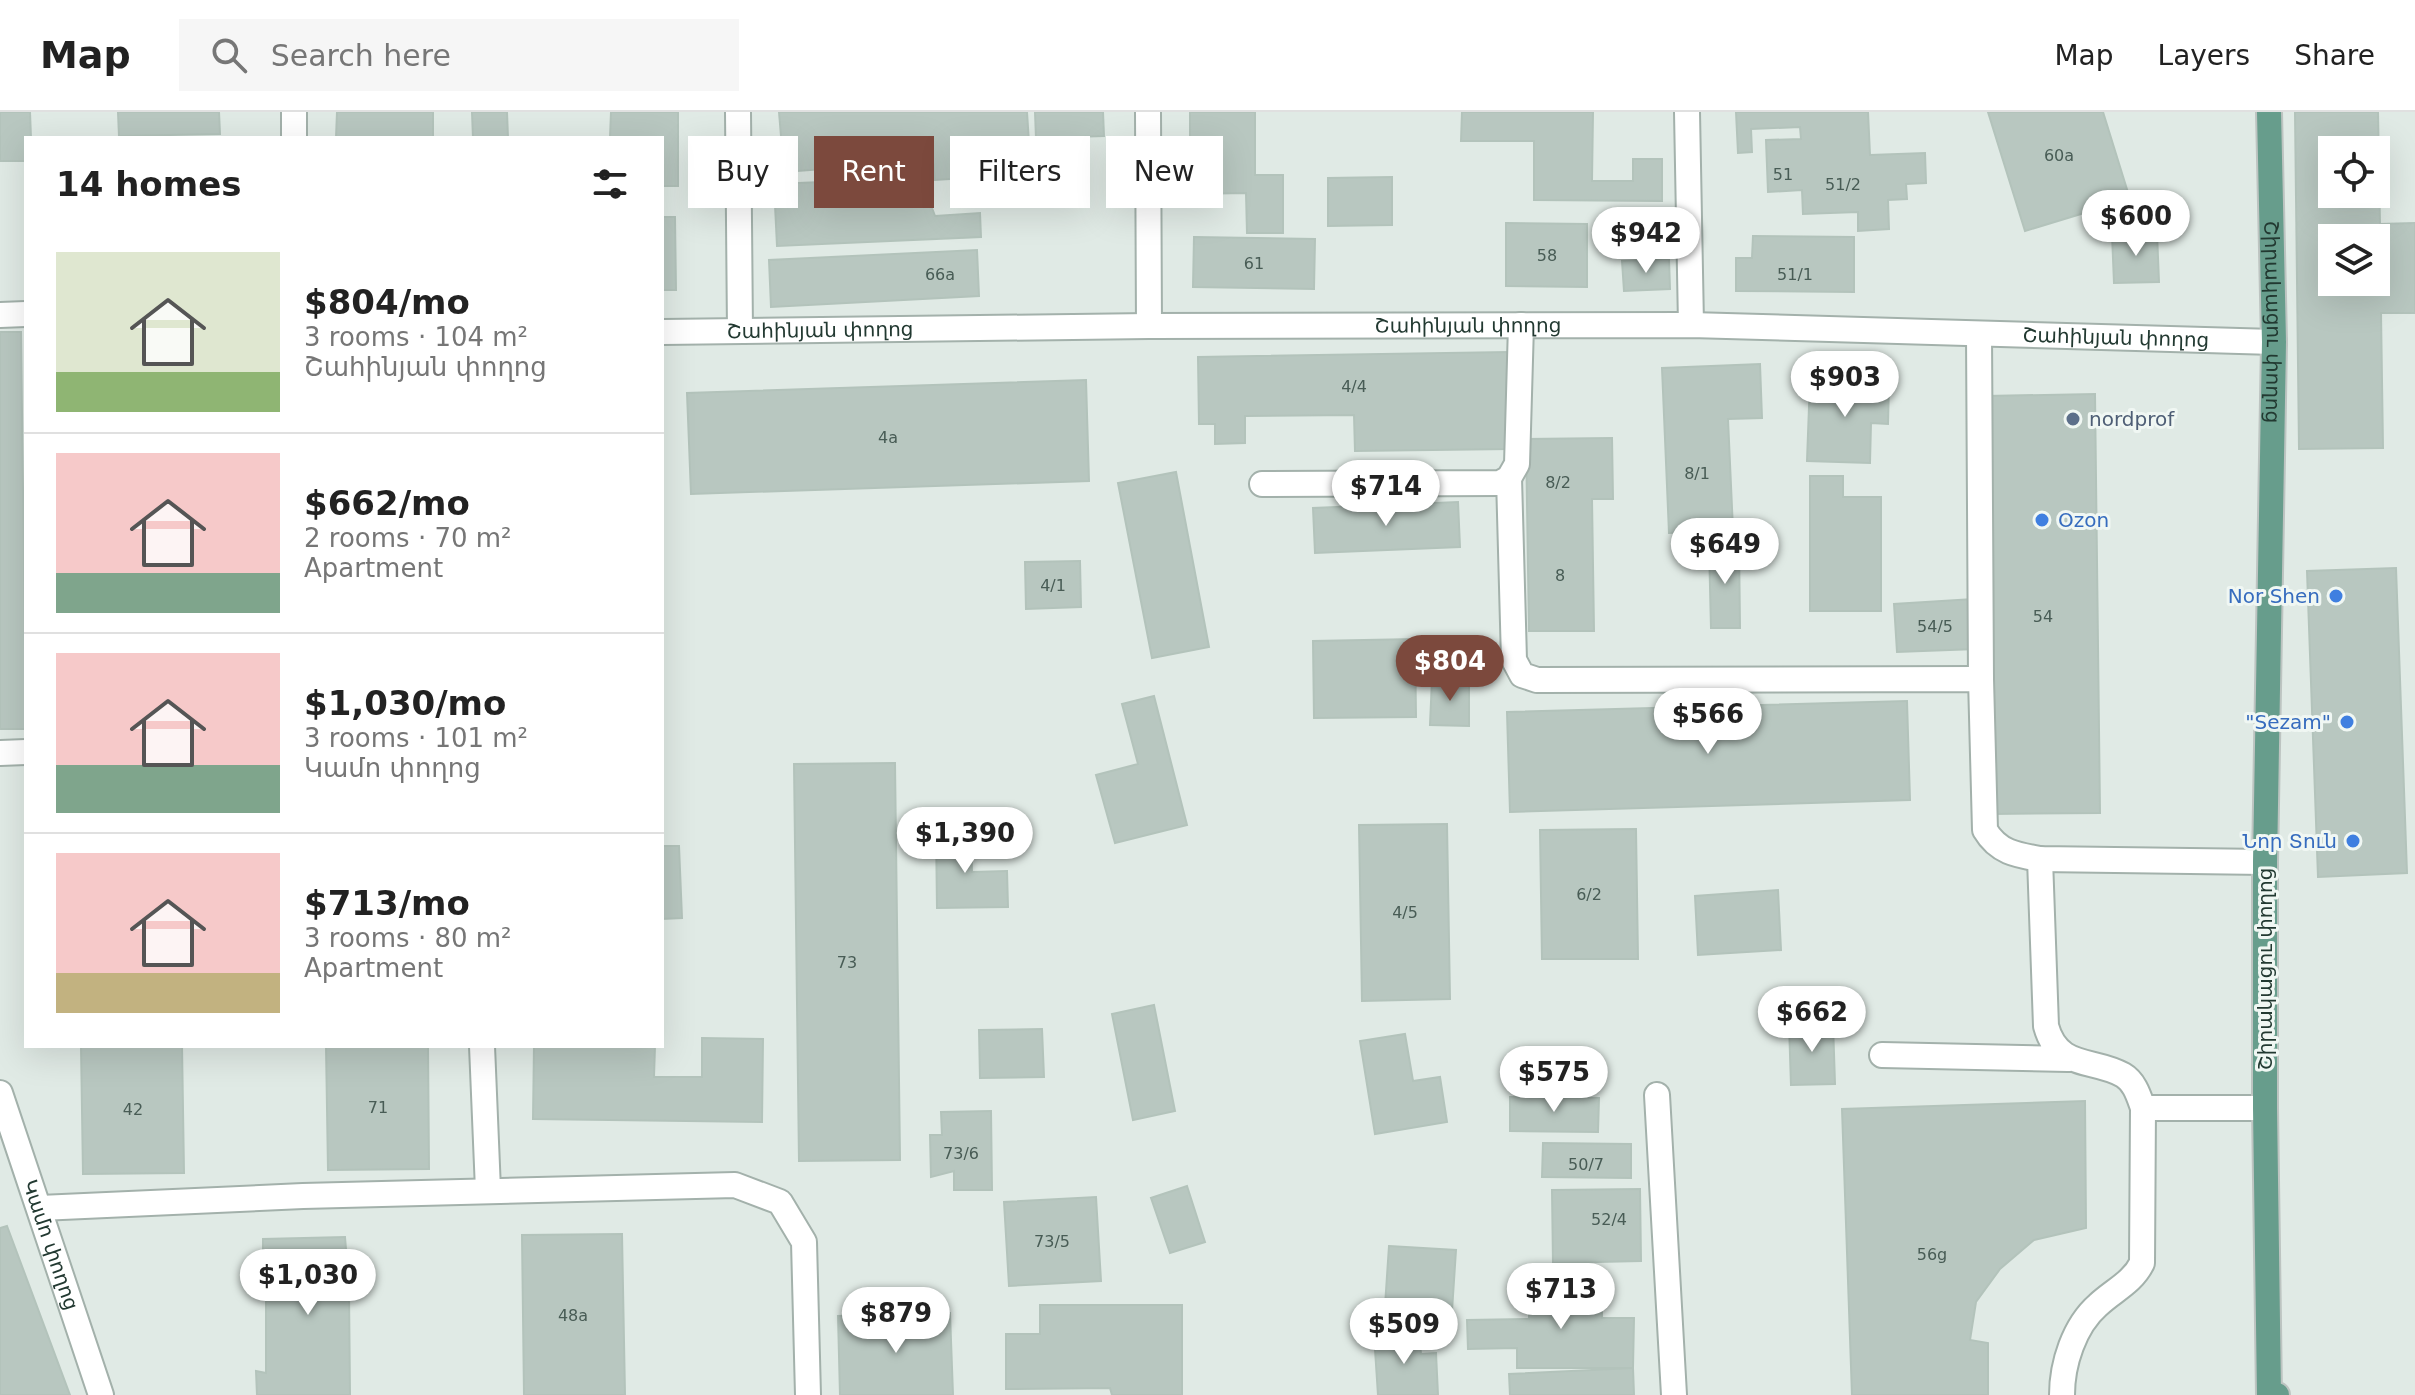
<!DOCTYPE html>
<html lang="en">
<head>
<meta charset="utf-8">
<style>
  :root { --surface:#fff; --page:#f6f6f6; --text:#222; --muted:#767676; --line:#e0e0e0; --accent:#7c493d }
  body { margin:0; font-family:"DejaVu Sans","Noto Sans Armenian",sans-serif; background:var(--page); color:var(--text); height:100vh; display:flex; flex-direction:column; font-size:30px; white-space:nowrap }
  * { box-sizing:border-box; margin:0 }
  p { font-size:26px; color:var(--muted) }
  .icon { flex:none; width:44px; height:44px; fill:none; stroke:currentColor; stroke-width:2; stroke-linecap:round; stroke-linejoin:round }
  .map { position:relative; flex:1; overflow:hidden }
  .drawer { position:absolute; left:24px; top:24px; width:640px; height:912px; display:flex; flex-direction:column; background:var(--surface); border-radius:0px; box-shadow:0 8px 32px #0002 }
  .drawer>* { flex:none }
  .top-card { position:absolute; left:688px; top:24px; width:760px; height:72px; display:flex; gap:16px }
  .tools { position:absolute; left:2318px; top:24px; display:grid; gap:16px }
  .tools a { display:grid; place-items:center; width:72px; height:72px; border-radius:0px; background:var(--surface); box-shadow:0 8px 32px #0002; font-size:40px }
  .price { position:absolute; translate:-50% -68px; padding:0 18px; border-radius:28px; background:#fff; color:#222; font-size:26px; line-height:52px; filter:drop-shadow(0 2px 4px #0008) }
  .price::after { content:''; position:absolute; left:50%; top:48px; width:24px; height:18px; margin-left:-12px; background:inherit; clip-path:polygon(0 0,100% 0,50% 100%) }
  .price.current { background:var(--accent); color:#fff }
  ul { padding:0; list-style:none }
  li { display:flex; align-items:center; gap:24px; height:200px; padding:0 32px }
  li+li { border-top:2px solid var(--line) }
  li span { display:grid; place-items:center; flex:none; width:224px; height:160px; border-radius:0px; color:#555 }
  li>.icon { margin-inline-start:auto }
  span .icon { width:96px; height:96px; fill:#fffc; stroke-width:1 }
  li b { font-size:34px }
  h2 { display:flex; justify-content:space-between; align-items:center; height:96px; padding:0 32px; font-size:34px }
  .chip { padding:0 28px; border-radius:0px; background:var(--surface); box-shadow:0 8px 32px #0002; font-size:28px; line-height:72px }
  .chip.current { background:var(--accent); color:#fff }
  header { display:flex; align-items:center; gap:48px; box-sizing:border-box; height:112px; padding:0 40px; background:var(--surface); border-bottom:2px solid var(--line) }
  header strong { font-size:38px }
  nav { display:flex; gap:44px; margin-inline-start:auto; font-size:28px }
  .search { width:560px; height:72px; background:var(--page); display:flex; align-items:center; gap:20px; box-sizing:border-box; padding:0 28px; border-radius:0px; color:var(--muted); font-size:30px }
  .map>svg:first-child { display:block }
</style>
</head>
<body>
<header>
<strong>Map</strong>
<div class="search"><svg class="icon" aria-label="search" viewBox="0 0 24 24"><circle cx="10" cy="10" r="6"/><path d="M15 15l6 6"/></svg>Search here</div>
<nav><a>Map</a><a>Layers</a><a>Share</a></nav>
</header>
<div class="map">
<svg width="2415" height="1283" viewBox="0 0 2415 1283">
  <rect width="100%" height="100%" fill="#e0eae5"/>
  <!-- building -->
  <path fill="#b8c7c0" stroke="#b3c3bb" stroke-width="2" fill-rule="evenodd" d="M0,0H30L31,26H26V49H0Z
    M118,0H219L220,22L119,24Z
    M337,0H433V26H336Z
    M472,0H507L508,26H473Z
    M611,0H678V74H662V26H610Z
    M779,0H1027L1031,62L935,68L933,49L784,60Z
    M1035,0H1103L1104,24L1036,26Z
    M1190,0H1255V63H1283V121H1247L1246,81L1190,82Z
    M1462,0H1593L1592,69H1633V47H1662V89L1534,88V29H1461Z
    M1736,0H1868L1870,43L1925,41L1926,71L1906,72L1907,87L1888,88L1889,117L1858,119V100L1803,102L1802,78L1768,80L1766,28L1801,27L1800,15L1751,17L1752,40L1738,41Z
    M1988,0H2103L2130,87L2025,119Z
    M2295,0H2378L2380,112L2415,111V201H2381L2383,336L2299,337ZM2332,38H2376V82H2332ZM2332,126H2376V170H2332Z
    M1392,65V113L1328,114V66Z
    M921,66L935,104L980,101L981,125L777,134L774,72Z
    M662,105H675L676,178H662Z
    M1506,111L1587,112V175L1506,174Z
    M2157,121L2159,170L2114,171L2112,122Z
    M1753,124L1854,125V180L1736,179V146H1752Z
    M1194,125L1315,127L1314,177L1193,175Z
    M977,138L979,184L771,195L769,148Z
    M1669,147L1670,177L1624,179L1622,149Z
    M0,220H21L26,617H0Z
    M1509,240L1510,337L1355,339L1354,303L1245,304V331L1215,332V312H1199L1198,245Z
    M1760,252L1762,306L1728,307L1733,418L1669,421L1662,256Z
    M1086,268L1089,369L691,382L687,281Z
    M1810,268L1889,271L1888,312L1871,311L1870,351L1807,349Z
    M2095,282L2100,701L1991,702L1986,284Z
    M1612,326L1613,387H1592L1594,519H1529L1526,327Z
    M1176,360L1209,535L1152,546L1118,371Z
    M1810,364H1843V385H1881V499H1810Z
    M1458,390L1460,435L1315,441L1313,396Z
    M1739,432L1740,516H1711L1709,433Z
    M1080,449L1081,495L1026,497L1025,450Z
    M2396,456L2407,761L2318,765L2307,459Z
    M1973,487L1976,537L1897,540L1894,492Z
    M1415,527L1416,605L1314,606L1313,529Z
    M1432,567L1469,568V614L1430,613Z
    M1154,584L1187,713L1115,731L1096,663L1138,652L1122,592Z
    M1907,589L1910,688L1510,700L1507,600Z
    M895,651L900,1048L799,1049L794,652Z
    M1447,712L1450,887L1362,889L1359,713Z
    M936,717H971L972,760L1007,759L1008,795L937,796Z
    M1636,717L1638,847H1542L1540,718Z
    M662,734H679L682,806L662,807Z
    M1778,778L1781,838L1698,843L1695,784Z
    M1154,893L1175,999L1133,1008L1112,902Z
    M1833,911L1835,972L1791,973L1789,912Z
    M1042,917L1044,965L980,966L979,918Z
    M1405,922L1413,969L1440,965L1447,1010L1375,1022L1360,929Z
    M702,926L763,927L762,1010L533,1007L534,934H655L654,965H702Z
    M81,934H182L184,1061L83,1062Z
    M326,934H428L429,1057L328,1058Z
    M1510,985L1599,986L1598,1020L1510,1019Z
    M2085,989L2086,1116L2034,1128L2000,1157L1976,1190L1970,1228L1988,1231V1283H1852L1842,997Z
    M991,999L992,1078H954V1059L931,1065L930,1023H942L941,1000Z
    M1543,1031L1631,1032V1066L1542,1065Z
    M1187,1074L1205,1130L1170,1141L1151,1086Z
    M1640,1077L1641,1149L1553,1151L1552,1078Z
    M1096,1085L1101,1169L1009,1174L1004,1090Z
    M7,1114L70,1283H0V1116Z
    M622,1122L625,1283H524L522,1123Z
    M345,1125L348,1162H363L365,1178L349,1180L350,1283H257L256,1259L266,1261V1183H275V1164H263V1127Z
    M1389,1134L1456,1138L1452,1199L1385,1194Z
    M1602,1172V1206H1634L1633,1256H1517V1236L1468,1237L1467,1208L1529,1207V1174Z
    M1040,1193H1182V1283H1112L1110,1276L1006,1277V1222H1040Z
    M950,1201L953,1283H840L838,1204Z
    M1419,1220L1421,1242L1436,1241L1438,1283H1378L1374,1222Z
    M1633,1256L1634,1283H1510L1509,1262Z"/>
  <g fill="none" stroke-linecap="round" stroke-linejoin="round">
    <!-- service casing -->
    <g stroke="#a3b1ab" stroke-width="28">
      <path id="service" d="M2040,747L2046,914C2058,958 2093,946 2123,963C2135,970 2139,985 2143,996L2142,1151C2132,1171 2114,1178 2098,1193C2074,1214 2062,1252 2062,1283
        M482,934L488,1078
        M1882,943L2068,947
        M2143,996H2265"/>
    </g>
    <!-- minor casing -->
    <g stroke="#a3b1ab" stroke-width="28">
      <g id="minor">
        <path d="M294,0V26"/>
        <path d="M738,0L740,219"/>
        <path d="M1148,0L1149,214"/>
        <path d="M1687,0L1691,213"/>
        <path d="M0,203L26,202"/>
        <path id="s1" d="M662,220L1149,214L1691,213L2274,230"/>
        <path d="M1979,222L1981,567"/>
        <path d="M1509,366L1514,548L1522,563L1537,568L1981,567L1985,718C1998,740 2016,743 2040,747L2265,750"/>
        <path d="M1262,372L1500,371L1509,366L1517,352L1521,213"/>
        <path d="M0,641L26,640"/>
        <path id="s2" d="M0,981L101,1283"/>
        <path d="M1657,983L1674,1283"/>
        <path d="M40,1096L303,1084L735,1073L780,1090L804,1130L808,1283"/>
      </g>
    </g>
    <!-- primary casing -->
    <g stroke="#bdc4c1" stroke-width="28">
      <g id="primary">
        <path id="s3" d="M2269,0L2274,230L2265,750V996L2269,1283H2277"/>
      </g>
    </g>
    <!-- service -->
    <use href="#service" stroke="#fff" stroke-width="24"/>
    <!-- minor -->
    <use href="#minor" stroke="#fff" stroke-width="24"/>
    <!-- primary -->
    <use href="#primary" stroke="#679d8c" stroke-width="24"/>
  </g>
  <!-- markers -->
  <circle fill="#5c6f8a" stroke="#f0f7f3" stroke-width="3" cx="2073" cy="307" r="8"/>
  <g fill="#3f7fe0" stroke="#f0f7f3" stroke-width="3">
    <circle cx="2042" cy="408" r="8"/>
    <circle cx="2336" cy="484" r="8"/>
    <circle cx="2347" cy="610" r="8"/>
    <circle cx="2353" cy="729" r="8"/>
  </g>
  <g text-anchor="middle" stroke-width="6" stroke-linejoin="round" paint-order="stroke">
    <!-- number labels -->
    <g font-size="16" fill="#485c55">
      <text x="2059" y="49">60a</text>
      <text x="1783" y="68">51</text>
      <text x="1843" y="78">51/2</text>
      <text x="1547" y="149">58</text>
      <text x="1254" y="157">61</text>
      <text x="940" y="168">66a</text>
      <text x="1795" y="168">51/1</text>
      <text x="1354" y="280">4/4</text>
      <text x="888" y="331">4a</text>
      <text x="1697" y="367">8/1</text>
      <text x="1558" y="376">8/2</text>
      <text x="1560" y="469">8</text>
      <text x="1053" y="479">4/1</text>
      <text x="2043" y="510">54</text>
      <text x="1935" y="520">54/5</text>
      <text x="1589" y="788">6/2</text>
      <text x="1405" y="806">4/5</text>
      <text x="847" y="856">73</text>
      <text x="378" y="1001">71</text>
      <text x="133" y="1003">42</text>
      <text x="961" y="1047">73/6</text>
      <text x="1586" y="1058">50/7</text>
      <text x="1609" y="1113">52/4</text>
      <text x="1052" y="1135">73/5</text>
      <text x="1932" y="1148">56g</text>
      <text x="573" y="1209">48a</text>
    </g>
    <!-- street labels -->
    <g font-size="20" fill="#223931" stroke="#f0f7f3">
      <text dy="7" stroke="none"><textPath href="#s3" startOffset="210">Շիրակացու փողոց</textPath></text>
      <text dy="7" stroke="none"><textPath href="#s1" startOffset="806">Շահինյան փողոց</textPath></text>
      <text dy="7" stroke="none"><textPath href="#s1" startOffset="158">Շահինյան փողոց</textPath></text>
      <text dy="7" stroke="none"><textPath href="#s1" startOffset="1454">Շահինյան փողոց</textPath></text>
      <text transform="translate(2265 857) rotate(-90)" y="7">Շիրակացու փողոց</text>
      <text dy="7" stroke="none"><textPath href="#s2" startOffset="160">Կամո փողոց</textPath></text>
    </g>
    <!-- service labels -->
    <g font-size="20" fill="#4e5e75" stroke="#f0f7f3" text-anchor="start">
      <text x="2089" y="314">nordprof</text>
    </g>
    <!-- shop labels -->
    <g font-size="20" fill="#366cbe" stroke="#f0f7f3" text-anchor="end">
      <text x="2058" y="415" text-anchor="start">Ozon</text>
      <text x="2320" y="491">Nor Shen</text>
      <text x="2331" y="617">"Sezam"</text>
      <text x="2337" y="736">Նոր Տուն</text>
    </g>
  </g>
</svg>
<div class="tools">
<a><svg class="icon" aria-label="locate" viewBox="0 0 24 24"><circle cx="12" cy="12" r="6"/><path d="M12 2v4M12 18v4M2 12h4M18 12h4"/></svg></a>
<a><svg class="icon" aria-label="layers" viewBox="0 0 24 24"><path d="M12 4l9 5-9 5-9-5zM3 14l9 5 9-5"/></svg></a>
</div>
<b class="price" style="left:2136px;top:146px">$600</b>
<b class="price" style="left:1646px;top:163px">$942</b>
<b class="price" style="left:1845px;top:307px">$903</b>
<b class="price" style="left:1386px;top:416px">$714</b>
<b class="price" style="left:1725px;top:474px">$649</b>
<b class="price current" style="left:1450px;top:591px">$804</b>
<b class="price" style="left:1708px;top:644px">$566</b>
<b class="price" style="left:965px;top:763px">$1,390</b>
<b class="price" style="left:1812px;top:942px">$662</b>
<b class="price" style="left:1554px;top:1002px">$575</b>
<b class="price" style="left:308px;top:1205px">$1,030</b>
<b class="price" style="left:1561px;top:1219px">$713</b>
<b class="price" style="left:896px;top:1243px">$879</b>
<b class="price" style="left:1404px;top:1254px">$509</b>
<div class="top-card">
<a class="chip">Buy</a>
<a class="chip current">Rent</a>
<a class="chip">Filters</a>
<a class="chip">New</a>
</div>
<section class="drawer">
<h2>14 homes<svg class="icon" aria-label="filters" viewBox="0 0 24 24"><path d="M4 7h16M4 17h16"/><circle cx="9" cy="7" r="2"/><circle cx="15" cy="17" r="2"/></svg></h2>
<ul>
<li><span style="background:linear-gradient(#dfe7d0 75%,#8fb573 0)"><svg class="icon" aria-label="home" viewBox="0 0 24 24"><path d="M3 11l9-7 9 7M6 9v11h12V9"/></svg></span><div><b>$804/mo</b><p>3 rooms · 104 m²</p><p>Շահինյան փողոց</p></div></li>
<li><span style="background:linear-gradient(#f6c9c9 75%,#7fa58c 0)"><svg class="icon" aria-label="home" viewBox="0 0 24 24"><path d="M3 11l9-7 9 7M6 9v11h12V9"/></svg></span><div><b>$662/mo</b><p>2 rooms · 70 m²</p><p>Apartment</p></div></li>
<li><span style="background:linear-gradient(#f6c9c9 70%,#7fa58c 0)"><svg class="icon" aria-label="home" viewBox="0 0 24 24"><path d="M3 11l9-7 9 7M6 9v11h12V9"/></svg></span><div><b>$1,030/mo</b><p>3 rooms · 101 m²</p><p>Կամո փողոց</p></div></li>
<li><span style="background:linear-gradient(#f6c9c9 75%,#c2b280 0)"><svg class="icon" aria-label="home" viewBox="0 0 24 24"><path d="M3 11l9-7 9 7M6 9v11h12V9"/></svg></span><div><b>$713/mo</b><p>3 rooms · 80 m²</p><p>Apartment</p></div></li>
</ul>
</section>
</div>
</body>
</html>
